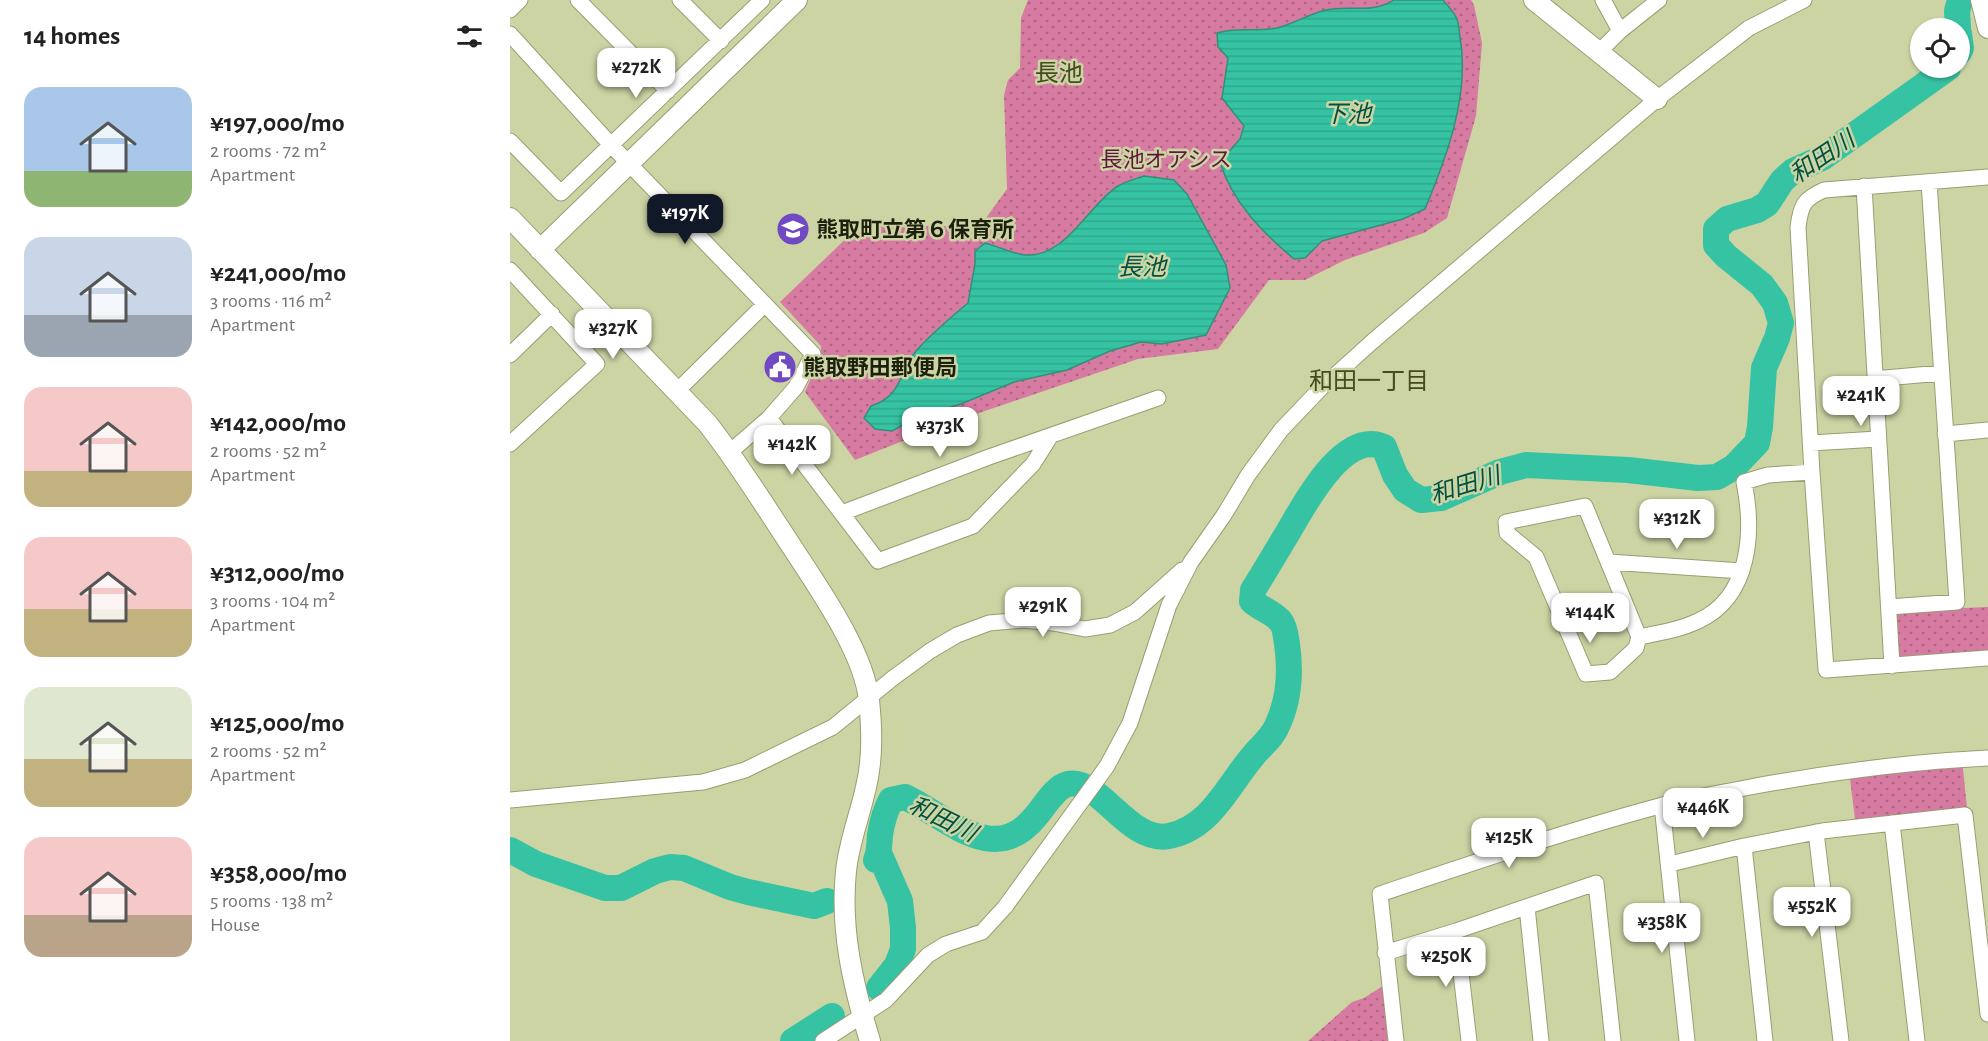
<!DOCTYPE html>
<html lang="en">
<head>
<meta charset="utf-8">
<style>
  :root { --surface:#fff; --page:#f6f6f6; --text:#222; --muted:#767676; --accent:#111827 }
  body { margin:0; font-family:"Alegreya Sans","Noto Sans JP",sans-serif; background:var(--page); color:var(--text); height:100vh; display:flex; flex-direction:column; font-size:22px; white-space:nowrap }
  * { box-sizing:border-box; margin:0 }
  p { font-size:20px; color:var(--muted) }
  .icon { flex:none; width:33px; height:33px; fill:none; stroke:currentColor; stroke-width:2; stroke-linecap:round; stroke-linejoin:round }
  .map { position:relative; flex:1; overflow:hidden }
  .drawer { display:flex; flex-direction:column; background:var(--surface); width:510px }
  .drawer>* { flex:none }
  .controls { position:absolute; left:1400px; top:18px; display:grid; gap:12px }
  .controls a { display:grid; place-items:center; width:60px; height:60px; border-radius:50%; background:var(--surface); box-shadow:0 2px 4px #0004; font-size:30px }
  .price { position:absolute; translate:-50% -51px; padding:0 14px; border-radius:12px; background:#fff; color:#222; font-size:20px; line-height:39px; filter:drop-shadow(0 2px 3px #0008) }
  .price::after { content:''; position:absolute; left:50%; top:36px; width:18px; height:14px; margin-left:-9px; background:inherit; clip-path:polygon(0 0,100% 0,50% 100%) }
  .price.on { background:var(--accent); color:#fff }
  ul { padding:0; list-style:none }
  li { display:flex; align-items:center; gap:18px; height:150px; padding:0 24px }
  li span { display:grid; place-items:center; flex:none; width:168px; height:120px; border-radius:18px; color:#555 }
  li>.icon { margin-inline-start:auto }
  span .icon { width:72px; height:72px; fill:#fffc; stroke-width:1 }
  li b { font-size:26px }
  h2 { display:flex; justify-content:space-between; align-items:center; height:72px; padding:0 24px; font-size:26px }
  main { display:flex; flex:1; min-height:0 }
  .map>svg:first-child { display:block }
</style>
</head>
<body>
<main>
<section class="drawer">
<h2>14 homes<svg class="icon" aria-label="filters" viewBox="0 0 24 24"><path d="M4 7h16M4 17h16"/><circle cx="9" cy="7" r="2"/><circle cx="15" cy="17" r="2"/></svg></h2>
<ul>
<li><span style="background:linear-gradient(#a9c7e8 70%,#8fb573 0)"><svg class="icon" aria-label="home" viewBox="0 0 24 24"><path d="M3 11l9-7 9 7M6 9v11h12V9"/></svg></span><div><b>¥197,000/mo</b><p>2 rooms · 72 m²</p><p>Apartment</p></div></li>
<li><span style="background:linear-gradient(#c9d6e8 65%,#9aa5b1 0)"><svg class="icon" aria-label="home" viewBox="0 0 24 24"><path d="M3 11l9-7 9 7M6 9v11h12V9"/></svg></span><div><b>¥241,000/mo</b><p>3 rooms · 116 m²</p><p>Apartment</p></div></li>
<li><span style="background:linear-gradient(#f6c9c9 70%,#c2b280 0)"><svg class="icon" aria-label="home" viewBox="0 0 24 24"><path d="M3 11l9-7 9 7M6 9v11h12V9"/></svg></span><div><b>¥142,000/mo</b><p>2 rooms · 52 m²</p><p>Apartment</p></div></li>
<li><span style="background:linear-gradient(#f6c9c9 60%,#c2b280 0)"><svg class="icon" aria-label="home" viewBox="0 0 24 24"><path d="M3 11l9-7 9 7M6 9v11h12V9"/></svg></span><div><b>¥312,000/mo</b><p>3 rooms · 104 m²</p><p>Apartment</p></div></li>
<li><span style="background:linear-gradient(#dfe7d0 60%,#c2b280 0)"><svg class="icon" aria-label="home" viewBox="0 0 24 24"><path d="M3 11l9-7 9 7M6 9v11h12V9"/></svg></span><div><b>¥125,000/mo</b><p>2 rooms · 52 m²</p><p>Apartment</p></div></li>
<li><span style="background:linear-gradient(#f6c9c9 65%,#b9a48a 0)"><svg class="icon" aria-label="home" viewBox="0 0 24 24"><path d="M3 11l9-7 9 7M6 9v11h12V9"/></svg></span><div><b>¥358,000/mo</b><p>5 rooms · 138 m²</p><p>House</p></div></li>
</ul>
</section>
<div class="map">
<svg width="1478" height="1041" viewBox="0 0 1478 1041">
  <defs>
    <pattern id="grass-dots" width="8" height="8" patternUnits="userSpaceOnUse" patternTransform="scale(1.5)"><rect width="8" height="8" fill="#d77ba2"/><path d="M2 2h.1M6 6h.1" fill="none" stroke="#ae6482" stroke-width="1.8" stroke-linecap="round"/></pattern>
    <pattern id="water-rules" width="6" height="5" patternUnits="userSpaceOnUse" patternTransform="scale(1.5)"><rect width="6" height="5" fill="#36c3a3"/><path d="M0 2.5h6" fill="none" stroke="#2fa78b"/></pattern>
  </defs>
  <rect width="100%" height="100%" fill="#cdd4a4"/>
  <!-- grass -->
  <path fill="url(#grass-dots)" d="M518,0H961L964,5L972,43L966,116L937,218L914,233L835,260L795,280H759L708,349L628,359L428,427L345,460L295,392L311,355V346L270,302L349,226H447L476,218L497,189L494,95L498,80L510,68L511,18Z
    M1447,602L1454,608L1478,607V658L1382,666L1379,607Z
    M1452,759L1457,808L1455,815L1346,827L1339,771Z
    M879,982L886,1041H798L842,1002L854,998Z"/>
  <!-- water -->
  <path fill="url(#water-rules)" stroke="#2f9276" stroke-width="1.5" d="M884,0H933C938,6 944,12 947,19C949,24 949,32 950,37C960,95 937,156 915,209L893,219L812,241L795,258L784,259C753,233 722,202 710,162L730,139L734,126L712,98L718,58L708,47L707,33C726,27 747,32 767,28C783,24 799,14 816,10C839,5 863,14 884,0Z
    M634,176L664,180L677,194L716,265L720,288L696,335L652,344L631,342L600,351L557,370L504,382L451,404L410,416L382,431L365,429L354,418L361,406C394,395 388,372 406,351C422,333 440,318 458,303L465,264V251L475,243C487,246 504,254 515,255C556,258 578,205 608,186C616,181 626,179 634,176Z"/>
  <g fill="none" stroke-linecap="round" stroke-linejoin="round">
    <!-- river -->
    <path stroke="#36c3a3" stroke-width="26" d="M1448,28L1447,11L1450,0
      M1449,34L1451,48L1449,52
      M0,850L26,864L95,888H111L145,871L160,867L174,868L220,887L238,892L304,906L317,901
      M366,860C370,851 369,844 370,835C372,822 375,811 381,800L395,797C439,818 484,868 526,816C534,807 545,787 558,784C589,777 619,844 659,836C701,828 718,785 743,756C750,747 761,739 766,728C779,702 781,672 777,644C776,637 775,627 771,622C764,612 750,609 742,601L743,590C755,571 766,552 777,534C793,507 833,428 874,447L885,475L895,490L911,500L931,498L990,472L1016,465L1118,470L1188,478L1207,477L1224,467L1247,443L1250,427L1254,368L1267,338L1271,323L1265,303L1252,285L1216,256L1206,245V229L1217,219L1247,210L1257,204L1272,181L1283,171L1312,158L1438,68
      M369,988L387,965L393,949V928L390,901L369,853
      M283,1041L322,1016"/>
    <!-- minor casing -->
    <g stroke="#999e71" stroke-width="17">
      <path id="minor" d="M68,0L158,91
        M170,0L211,41
        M1093,0L1110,31
        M0,10L10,0
        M0,34L101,145L303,354L286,387L259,418L220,452
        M1090,51L1110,31L1149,0
        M0,141L51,193L252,0
        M1478,177L1314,190C1294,199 1291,204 1288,227L1302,472L1316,670L1478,658
        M1354,186L1382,666
        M0,270L87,364L0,444
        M0,355L42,314
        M1364,379L1431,373
        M167,391L255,304
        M259,418L368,561L463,526L523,464L540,437
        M1435,434L1478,430
        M1301,443L1368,439
        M1075,506L1129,637L1126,648L1100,672L1076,674L1026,557L997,533L996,522Z
        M332,513L479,457L648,398
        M1099,562L1232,571
        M1379,607L1447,602L1419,182
        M1129,637C1149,633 1169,630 1188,621C1241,597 1244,531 1234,482L1258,475L1302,472
        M0,800L193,782L235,770L323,727L383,678L420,651L447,635L479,623L514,620L543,623L575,629L600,625L625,612L672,570
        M1152,805L1177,1041
        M1382,823L1407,1041
        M1306,832L1331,1041
        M1234,846L1255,1041
        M1160,864L1234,846L1312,831L1455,815L1478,1014
        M1017,907L1031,1041
        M946,931L959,1041
        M875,953L946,931L1086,883L1103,1041
        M313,1041L376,1000L418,955L436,944L472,932L495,907L597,766L620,723L659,605L681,562L714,515L738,475L771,430L812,387L863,341L1147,99L1239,28L1294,0
        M886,1041L870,894C960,864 1050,833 1142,808C1173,799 1204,794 1235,788C1315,773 1396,762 1478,758"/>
    </g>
    <!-- tertiary casing -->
    <g stroke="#999e71" stroke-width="22">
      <path id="tertiary" d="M1024,0L1147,99
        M1471,0L1478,28
        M0,218L197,423C228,462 254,505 282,547C308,587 354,652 359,700C362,728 363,759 356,787C350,815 339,842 336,871C330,930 343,985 360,1041
        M30,250L287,0"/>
    </g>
    <!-- minor -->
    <use href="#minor" stroke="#fff" stroke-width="15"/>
    <!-- tertiary -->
    <use href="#tertiary" stroke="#fff" stroke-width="20"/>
  </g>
  <!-- icons -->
  <defs>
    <g id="school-disc" transform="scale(1.725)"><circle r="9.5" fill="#704ac3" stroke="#cdd4a4"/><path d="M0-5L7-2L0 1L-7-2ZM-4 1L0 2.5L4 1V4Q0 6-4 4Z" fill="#fff"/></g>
    <g id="civic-disc" transform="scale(1.725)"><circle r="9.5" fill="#704ac3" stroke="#cdd4a4"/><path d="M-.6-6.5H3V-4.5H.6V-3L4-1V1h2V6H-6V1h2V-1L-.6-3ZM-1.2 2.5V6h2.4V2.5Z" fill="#fff"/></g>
  </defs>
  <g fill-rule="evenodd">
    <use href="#school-disc" x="283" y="229"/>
    <use href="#civic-disc" x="270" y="367"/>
  </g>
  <g text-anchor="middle" stroke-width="5" stroke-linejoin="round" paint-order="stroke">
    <!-- park labels -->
    <g font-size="22" fill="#61173d" stroke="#cdd4a4">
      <text x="656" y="167">長池オアシス</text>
    </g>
    <!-- poi labels -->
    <g font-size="22" font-weight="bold" fill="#1e200e" stroke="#cdd4a4" text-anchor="start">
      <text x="306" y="237">熊取町立第６保育所</text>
      <text x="293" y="375">熊取野田郵便局</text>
    </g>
    <!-- neighbourhood labels -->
    <g font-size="24" fill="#464a1f" stroke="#cdd4a4">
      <text x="549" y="81">長池</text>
      <text x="859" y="389">和田一丁目</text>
    </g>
    <!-- water labels -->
    <g font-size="24" font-style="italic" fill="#005141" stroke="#cdd4a4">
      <text x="837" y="122">下池</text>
      <text transform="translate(1312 157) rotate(-34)" y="8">和田川</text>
      <text x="632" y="275">長池</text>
      <text transform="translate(955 485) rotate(-17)" y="8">和田川</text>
      <text transform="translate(433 819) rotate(26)" y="8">和田川</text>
    </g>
  </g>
</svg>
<div class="controls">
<a><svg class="icon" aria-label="locate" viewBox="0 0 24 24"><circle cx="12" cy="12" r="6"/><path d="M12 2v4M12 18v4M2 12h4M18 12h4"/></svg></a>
</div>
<b class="price" style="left:126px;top:99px">¥272K</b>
<b class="price on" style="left:175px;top:245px">¥197K</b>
<b class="price" style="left:103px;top:360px">¥327K</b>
<b class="price" style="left:1351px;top:427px">¥241K</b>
<b class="price" style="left:430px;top:458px">¥373K</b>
<b class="price" style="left:282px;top:476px">¥142K</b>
<b class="price" style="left:1167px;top:550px">¥312K</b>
<b class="price" style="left:533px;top:638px">¥291K</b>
<b class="price" style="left:1080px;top:644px">¥144K</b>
<b class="price" style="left:1193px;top:839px">¥446K</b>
<b class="price" style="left:999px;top:869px">¥125K</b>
<b class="price" style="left:1302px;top:938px">¥552K</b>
<b class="price" style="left:1152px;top:954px">¥358K</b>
<b class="price" style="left:936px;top:988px">¥250K</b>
</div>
</main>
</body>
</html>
